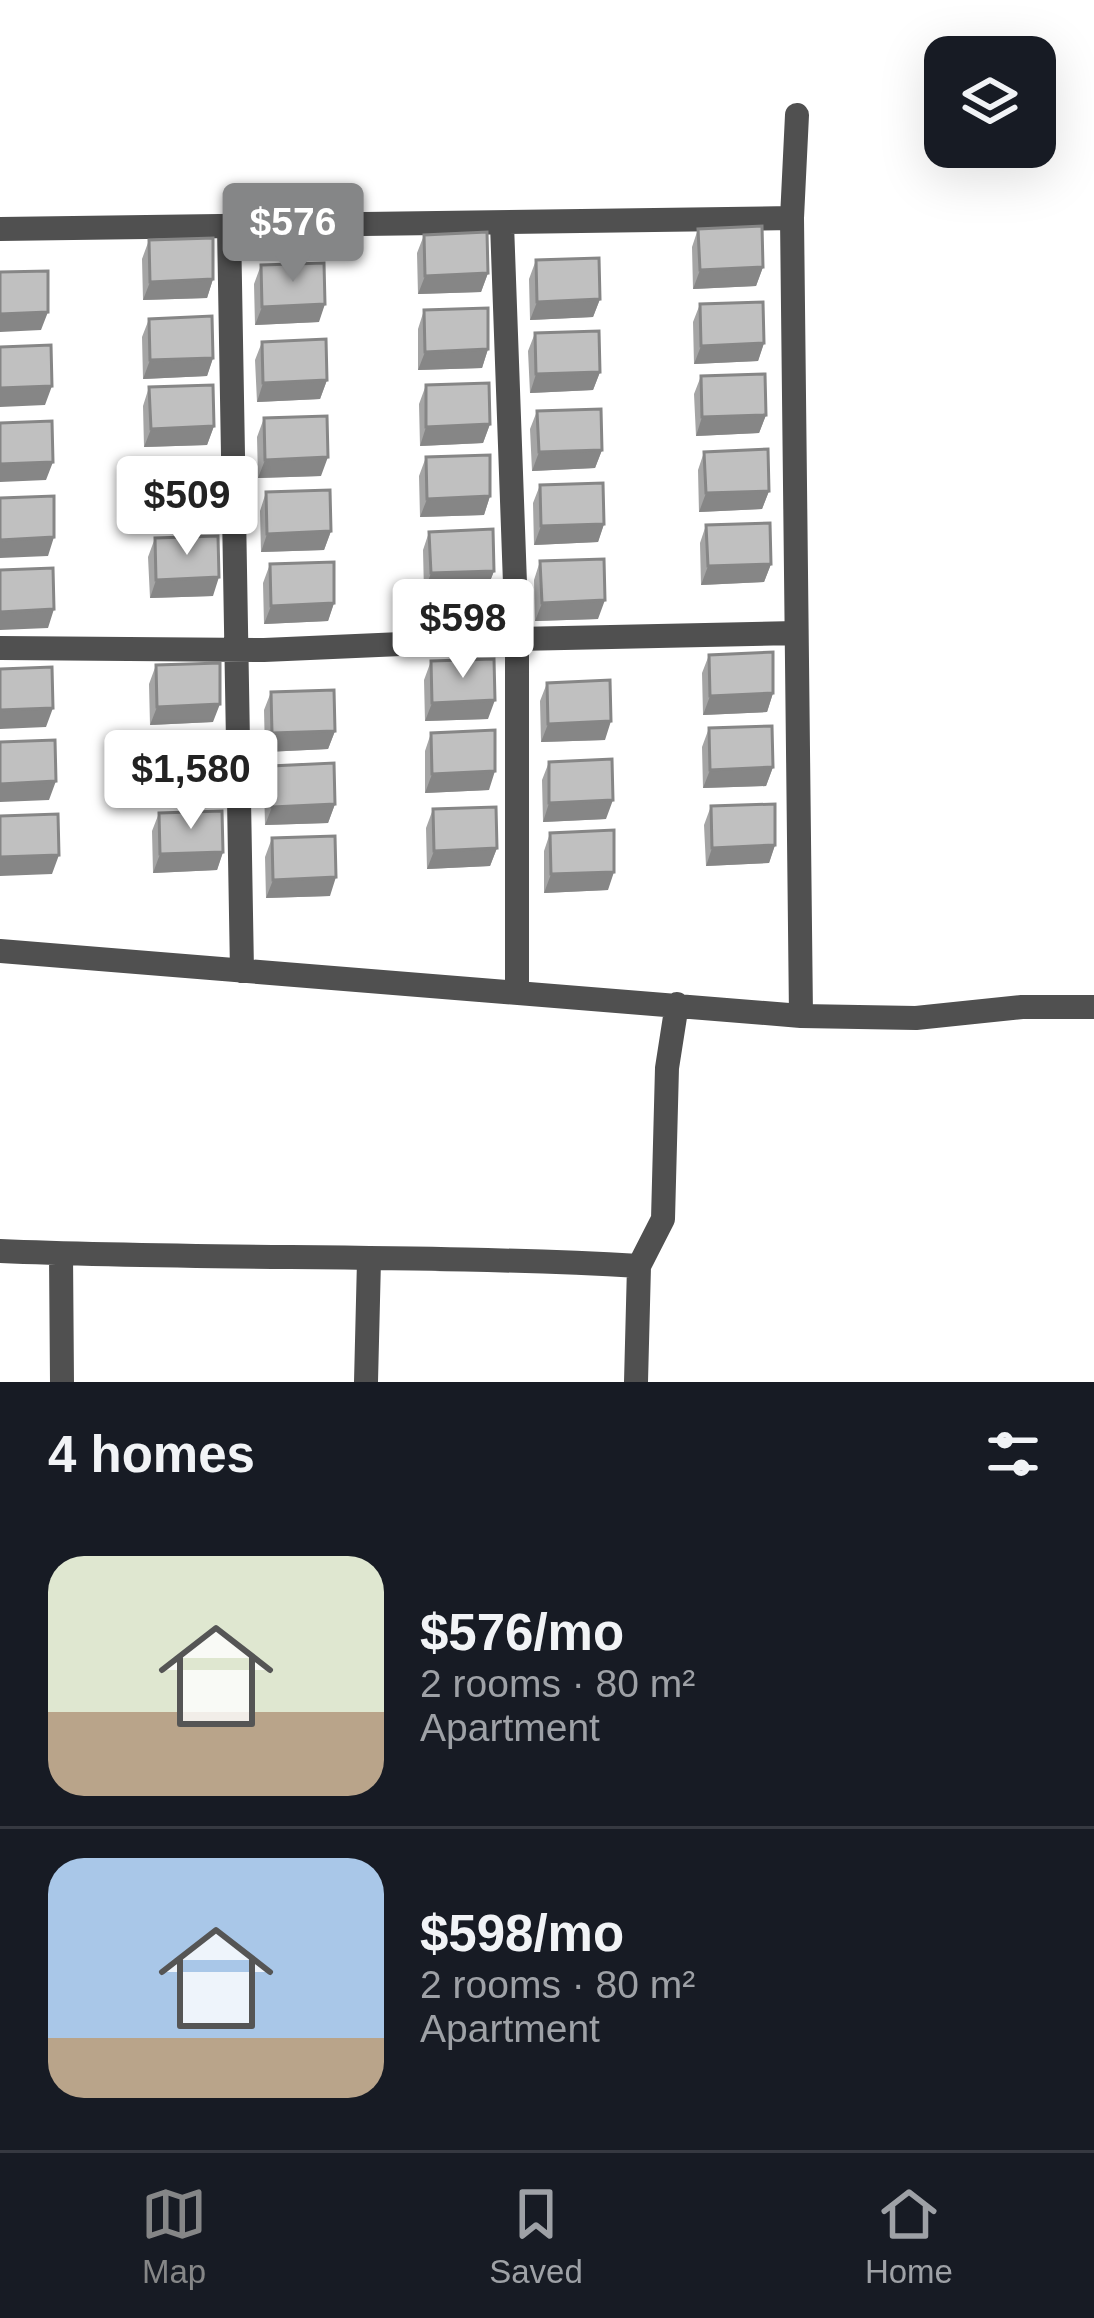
<!DOCTYPE html>
<html lang="en">
<head>
<meta charset="utf-8">
<style>
  :root { --surface:#171b24; --page:#242831; --text:#f1f3f6; --muted:#9ea1a6; --line:#363941; --accent:#858687 }
  body { margin:0; font-family:Helvetica,sans-serif; background:var(--page); color:var(--text); height:100vh; display:flex; flex-direction:column; font-size:45px; white-space:nowrap }
  * { box-sizing:border-box; margin:0 }
  p { font-size:39px; color:var(--muted) }
  .icon { flex:none; width:66px; height:66px; fill:none; stroke:currentColor; stroke-width:2; stroke-linecap:round; stroke-linejoin:round }
  .map { position:relative; height:1382px; overflow:hidden }
  .details { display:flex; flex-direction:column; background:var(--surface); flex:1 }
  .details>* { flex:none }
  .tools { position:absolute; left:924px; top:36px; display:grid; gap:24px }
  .tools a { display:grid; place-items:center; width:132px; height:132px; border-radius:24px; background:var(--surface); box-shadow:0 12px 48px #0002; font-size:60px }
  .price { position:absolute; translate:-50% -102px; padding:0 27px; border-radius:12px; background:#fff; color:#222; font-size:39px; line-height:78px; filter:drop-shadow(0 3px 6px #0008) }
  .price::after { content:''; position:absolute; left:50%; top:72px; width:36px; height:27px; margin-left:-18px; background:inherit; clip-path:polygon(0 0,100% 0,50% 100%) }
  .price.current { background:var(--accent); color:#fff }
  ul { padding:0; list-style:none }
  li { display:flex; align-items:center; gap:36px; height:300px; padding:0 48px }
  li+li { border-top:3px solid var(--line) }
  li span { display:grid; place-items:center; flex:none; width:336px; height:240px; border-radius:36px; color:#555 }
  li>.icon { margin-inline-start:auto }
  span .icon { width:144px; height:144px; fill:#fffc; stroke-width:1 }
  li b { font-size:51px }
  h2 { display:flex; justify-content:space-between; align-items:center; height:144px; padding:0 48px; font-size:51px }
  .tabs { display:flex; justify-content:space-around; align-items:center; height:168px; border-top:3px solid var(--line); background:var(--surface); font-size:33px; color:var(--muted) }
  .tabs a { display:grid; justify-items:center; gap:6px }
  .tabs .current { color:var(--accent) }
  .map>svg:first-child { display:block }
</style>
</head>
<body>
<div class="map">
<svg width="1094" height="1382" viewBox="0 0 1094 1382">
  <rect width="100%" height="100%" fill="#fff"/>
  <g fill="none" stroke-linecap="round" stroke-linejoin="round">
    <!-- minor -->
    <path stroke="#505050" stroke-width="24" d="M797,115L792,218L801,1016
      M502,224L517,639V993
      M229,226L242,971
      M0,229L792,218
      M0,648L264,650L517,639L796,633
      M0,951L801,1016L916,1018L1022,1007H1094
      M0,1251C213,1260 426,1254 639,1266
      M61,1254L62,1382
      M366,1382L369,1260
      M636,1382L639,1266L663,1219L667,1068L677,1004"/>
  </g>
  <!-- wall -->
  <path fill="#a5a5a5" d="M698,229L763,267L756,286L693,289L692,247Z
    M424,235L488,273L481,292L418,294L417,253Z
    M149,240L213,279L207,298L143,300L142,259Z
    M536,260L600,299L593,317L530,320L529,279Z
    M261,265L319,322L255,325L254,284Z
    M700,304L764,343L758,361L694,364L693,322Z
    M424,310L488,349L482,368L418,370V329Z
    M149,319L213,358L207,376L143,379L142,337Z
    M535,333L600,372L593,390L530,393L528,351Z
    M262,342L327,380L320,399L257,402L255,360Z
    M701,376L766,415L759,433L696,436L694,394Z
    M426,385L490,424L483,443L420,446L419,404Z
    M149,387L214,426L207,445L144,447L143,406Z
    M537,411L602,450L595,468L532,471L530,429Z
    M264,418L321,476L258,478L257,437Z
    M704,452L769,491L762,509L699,512L698,470Z
    M426,457L490,496L484,515L420,517L419,476Z
    M153,460L217,499L211,518L147,520L146,479Z
    M540,485L604,524L598,542L534,545L533,503Z
    M266,492L331,531L324,550L261,552L260,511Z
    M706,525L771,564L764,582L701,585L700,543Z
    M429,532L494,571L487,589L424,592L423,550Z
    M155,538L213,596L150,598L148,557Z
    M540,561L598,619L535,621L534,580Z
    M270,564L334,603L328,621L264,624L263,583Z
    M709,655L773,693L767,712L703,715L702,673Z
    M431,661L488,719L425,721L424,680Z
    M156,665L213,722L150,725L149,684Z
    M547,683L605,740L541,742L540,701Z
    M271,692L335,731L328,749L265,752L264,710Z
    M709,728L773,767L766,786L703,788L702,747Z
    M431,733L489,790L425,793V751Z
    M159,743L216,801L153,803L152,762Z
    M549,762L606,819L543,822L542,780Z
    M271,766L335,804L328,823L265,825L264,784Z
    M711,806L775,845L769,863L706,866L704,825Z
    M433,809L497,848L490,866L427,869L426,828Z
    M159,813L223,852L217,870L153,873L152,831Z
    M550,833L608,890L544,893V851Z
    M272,838L330,896L266,898L265,857Z"/>
  <!-- shaded-wall -->
  <path fill="#868686" d="M763,267L756,286L693,289L700,270Z
    M488,273L481,292L418,294L425,276Z
    M213,279L207,298L143,300L150,282Z
    M600,299L593,317L530,320L537,302Z
    M325,304L319,322L255,325L262,307Z
    M48,312L41,330L0,332V314Z
    M764,343L758,361L694,364L701,346Z
    M488,349L482,368L418,370L425,352Z
    M213,358L207,376L143,379L150,360Z
    M600,372L593,390L530,393L536,374Z
    M327,380L320,399L257,402L263,383Z
    M52,386L45,405L0,407V388Z
    M766,415L759,433L696,436L702,417Z
    M490,424L483,443L420,446L426,427Z
    M214,426L207,445L144,447L151,429Z
    M602,450L595,468L532,471L539,452Z
    M328,457L321,476L258,478L265,460Z
    M53,462L46,480L0,482V464Z
    M769,491L762,509L699,512L706,493Z
    M490,496L484,515L420,517L427,499Z
    M217,499L211,518L147,520L154,502Z
    M604,524L598,542L534,545L541,526Z
    M331,531L324,550L261,552L267,534Z
    M54,537L48,556L0,558V540Z
    M771,564L764,582L701,585L708,566Z
    M494,571L487,589L424,592L431,573Z
    M219,577L213,596L150,598L156,580Z
    M605,600L598,619L535,621L542,603Z
    M334,603L328,621L264,624L271,606Z
    M54,609L48,628L0,630V612Z
    M773,693L767,712L703,715L710,696Z
    M495,700L488,719L425,721L432,703Z
    M220,704L213,722L150,725L157,707Z
    M53,708L46,727L0,729V710Z
    M611,721L605,740L541,742L548,724Z
    M335,731L328,749L265,752L272,733Z
    M773,767L766,786L703,788L710,770Z
    M495,771L489,790L425,793L432,774Z
    M56,781L49,800L0,802V784Z
    M223,782L216,801L153,803L160,785Z
    M613,800L606,819L543,822L549,803Z
    M335,804L328,823L265,825L272,807Z
    M775,845L769,863L706,866L712,848Z
    M497,848L490,866L427,869L434,851Z
    M223,852L217,870L153,873L160,854Z
    M59,855L52,874L0,876V857Z
    M614,872L608,890L544,893L551,874Z
    M336,877L330,896L266,898L273,880Z"/>
  <!-- building -->
  <path fill="#c0c0c0" stroke="#868686" stroke-width="3" d="M762,226L763,267L700,270L698,229Z
    M487,232L488,273L425,276L424,235Z
    M213,238V279L150,282L149,240Z
    M599,258L600,299L537,302L536,260Z
    M324,263L325,304L262,307L261,265Z
    M48,271V312L0,314V272Z
    M763,302L764,343L701,346L700,304Z
    M488,308V349L425,352L424,310Z
    M212,316L213,358L150,360L149,319Z
    M599,331L600,372L536,374L535,333Z
    M326,339L327,380L263,383L262,342Z
    M51,345L52,386L0,388V347Z
    M765,374L766,415L702,417L701,376Z
    M489,383L490,424L426,427V385Z
    M213,385L214,426L151,429L149,387Z
    M601,409L602,450L539,452L537,411Z
    M327,416L328,457L265,460L264,418Z
    M52,421L53,462L0,464V423Z
    M768,449L769,491L706,493L704,452Z
    M490,455V496L427,499L426,457Z
    M216,458L217,499L154,502L153,460Z
    M603,483L604,524L541,526L540,485Z
    M330,490L331,531L267,534L266,492Z
    M54,496V537L0,540V498Z
    M770,523L771,564L708,566L706,525Z
    M493,529L494,571L431,573L429,532Z
    M218,536L219,577L156,580L155,538Z
    M604,559L605,600L542,603L540,561Z
    M334,562V603L271,606L270,564Z
    M53,568L54,609L0,612V570Z
    M773,652V693L710,696L709,655Z
    M494,659L495,700L432,703L431,661Z
    M220,663V704L157,707L156,665Z
    M52,667L53,708L0,710V669Z
    M610,680L611,721L548,724L547,683Z
    M334,690L335,731L272,733L271,692Z
    M772,726L773,767L710,770L709,728Z
    M495,730V771L432,774L431,733Z
    M55,740L56,781L0,784V742Z
    M223,741V782L160,785L159,743Z
    M612,759L613,800L549,803V762Z
    M334,763L335,804L272,807L271,766Z
    M775,804V845L712,848L711,806Z
    M496,807L497,848L434,851L433,809Z
    M222,811L223,852L160,854L159,813Z
    M58,814L59,855L0,857V816Z
    M614,830V872L551,874L550,833Z
    M335,836L336,877L273,880L272,838Z"/>
</svg>
<div class="tools">
<a><svg class="icon" aria-label="layers" viewBox="0 0 24 24"><path d="M12 4l9 5-9 5-9-5zM3 14l9 5 9-5"/></svg></a>
</div>
<b class="price current" style="left:293px;top:285px">$576</b>
<b class="price" style="left:187px;top:558px">$509</b>
<b class="price" style="left:463px;top:681px">$598</b>
<b class="price" style="left:191px;top:832px">$1,580</b>
</div>
<section class="details">
<h2>4 homes<svg class="icon" aria-label="filters" viewBox="0 0 24 24"><path d="M4 7h16M4 17h16"/><circle cx="9" cy="7" r="2"/><circle cx="15" cy="17" r="2"/></svg></h2>
<ul>
<li><span style="background:linear-gradient(#dfe7d0 65%,#b9a48a 0)"><svg class="icon" aria-label="home" viewBox="0 0 24 24"><path d="M3 11l9-7 9 7M6 9v11h12V9"/></svg></span><div><b>$576/mo</b><p>2 rooms · 80 m²</p><p>Apartment</p></div></li>
<li><span style="background:linear-gradient(#a9c7e8 75%,#b9a48a 0)"><svg class="icon" aria-label="home" viewBox="0 0 24 24"><path d="M3 11l9-7 9 7M6 9v11h12V9"/></svg></span><div><b>$598/mo</b><p>2 rooms · 80 m²</p><p>Apartment</p></div></li>
</ul>
</section>
<nav class="tabs">
<a class="current"><svg class="icon" aria-label="map" viewBox="0 0 24 24"><path d="M3 6l6-2 6 2 6-2v14l-6 2-6-2-6 2zM9 4v14M15 6v14"/></svg>Map</a>
<a><svg class="icon" aria-label="saved" viewBox="0 0 24 24"><path d="M7 4h10v16l-5-4-5 4z"/></svg>Saved</a>
<a><svg class="icon" aria-label="home" viewBox="0 0 24 24"><path d="M3 11l9-7 9 7M6 9v11h12V9"/></svg>Home</a>
</nav>
</body>
</html>
